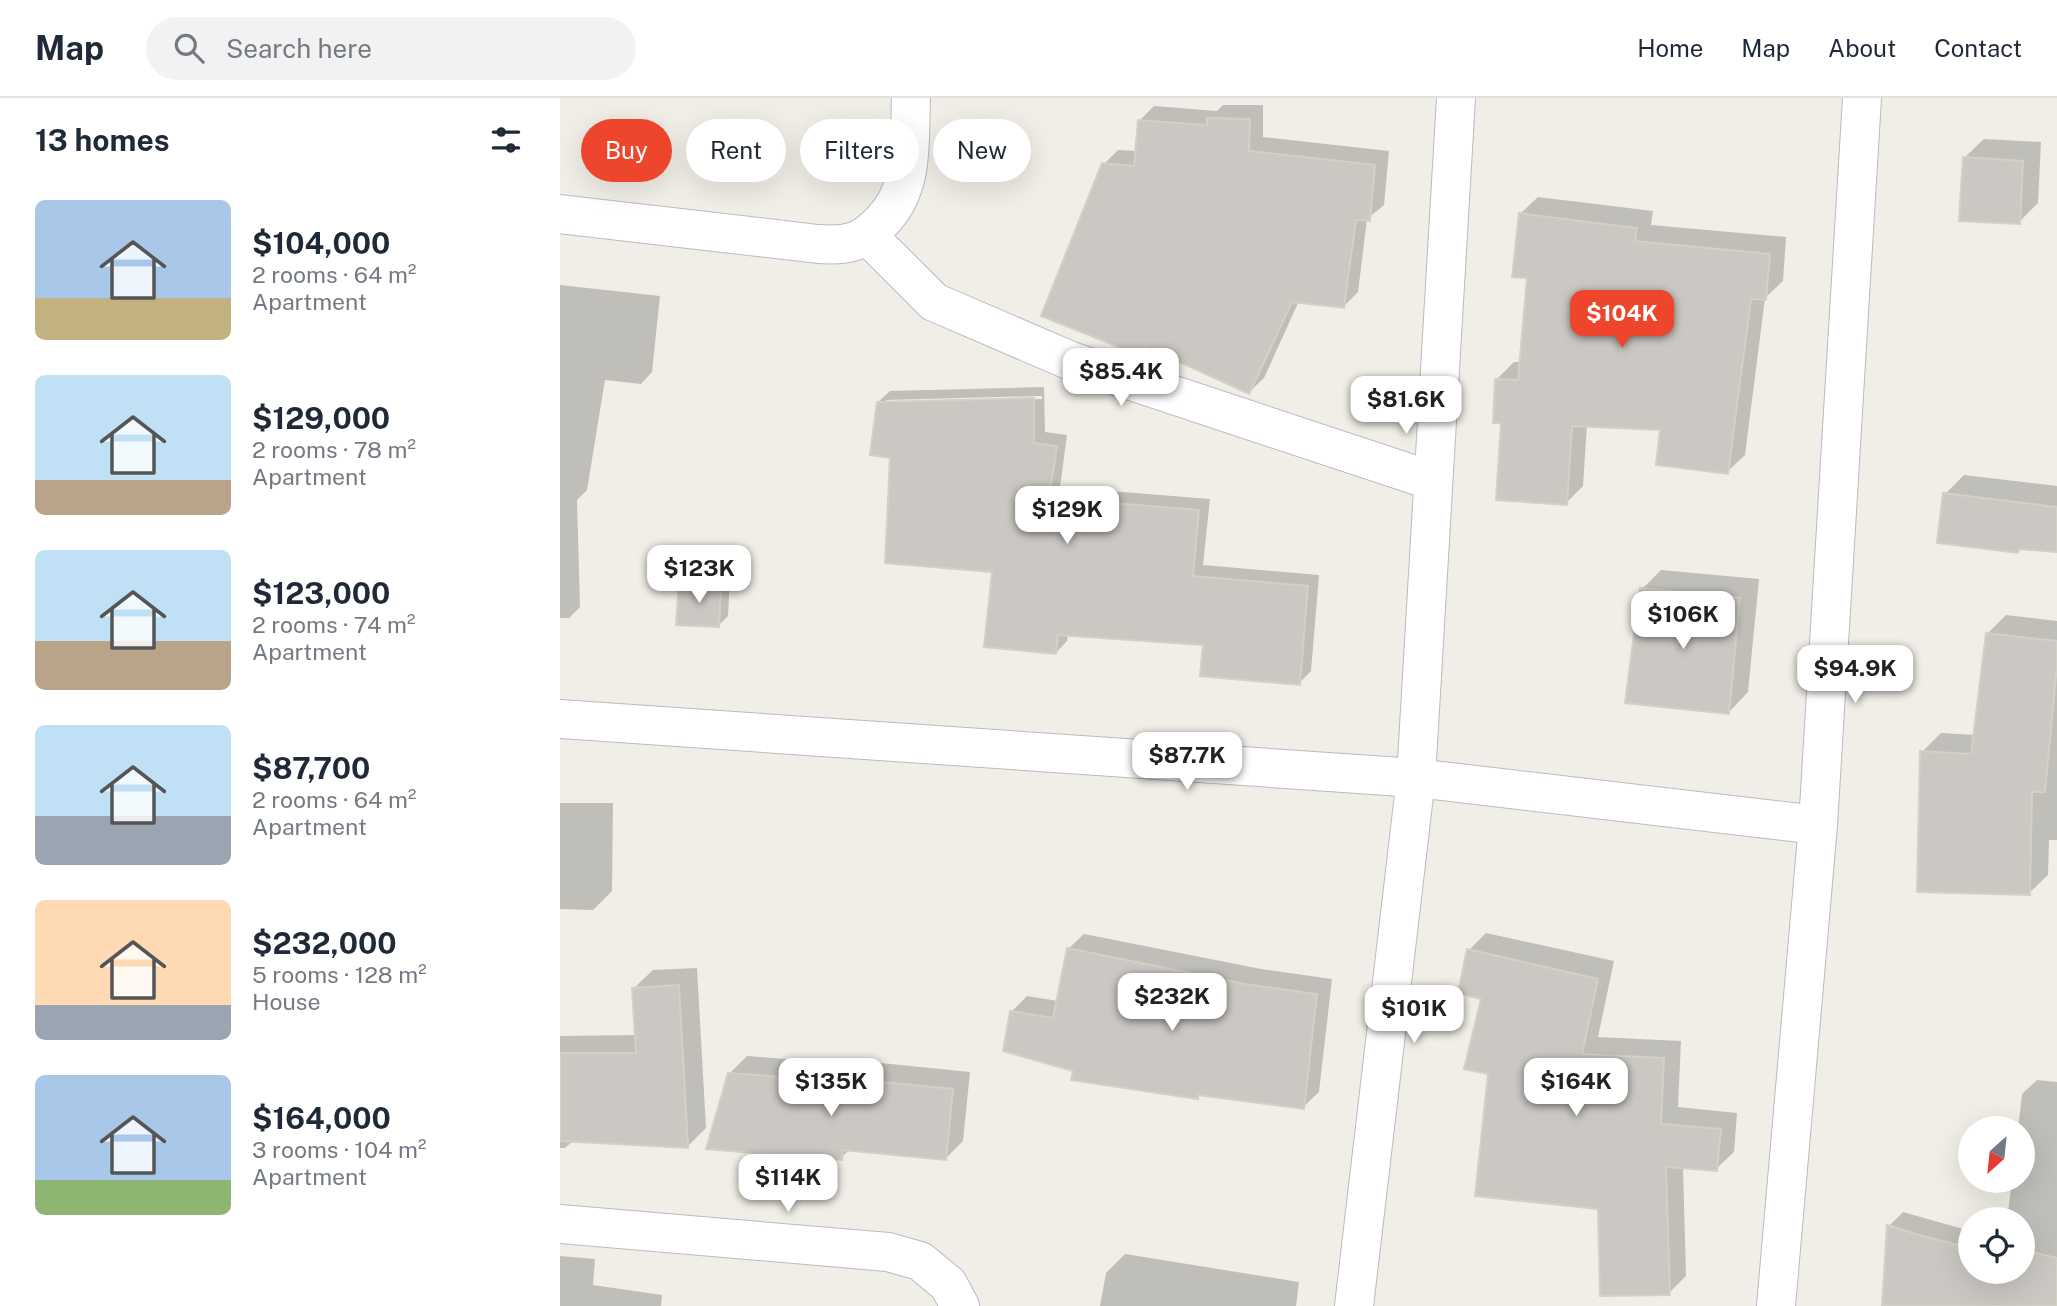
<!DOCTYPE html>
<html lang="en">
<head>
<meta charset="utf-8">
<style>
  :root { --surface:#fff; --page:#f2f2f3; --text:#1f2937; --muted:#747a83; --line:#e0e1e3; --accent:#ee462d }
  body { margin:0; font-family:"Public Sans",sans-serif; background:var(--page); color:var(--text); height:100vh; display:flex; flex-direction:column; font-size:26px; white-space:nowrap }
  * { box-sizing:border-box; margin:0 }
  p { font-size:23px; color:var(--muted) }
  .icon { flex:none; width:38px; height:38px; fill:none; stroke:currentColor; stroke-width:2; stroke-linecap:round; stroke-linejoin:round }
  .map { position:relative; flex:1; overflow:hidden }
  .details { display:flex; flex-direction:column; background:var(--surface); width:560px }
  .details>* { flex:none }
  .banner { position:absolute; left:21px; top:21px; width:665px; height:63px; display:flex; gap:14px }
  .needle { width:46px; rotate:207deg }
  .tools { position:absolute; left:1398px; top:1018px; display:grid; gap:14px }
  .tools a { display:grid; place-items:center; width:77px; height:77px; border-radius:50%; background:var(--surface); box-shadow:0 7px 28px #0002; font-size:35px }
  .price { position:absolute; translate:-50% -60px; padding:0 16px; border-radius:14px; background:#fff; color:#222; font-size:23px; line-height:46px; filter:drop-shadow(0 2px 4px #0008) }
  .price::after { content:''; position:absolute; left:50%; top:42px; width:21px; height:16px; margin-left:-10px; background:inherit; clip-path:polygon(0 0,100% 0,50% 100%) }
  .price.selected { background:var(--accent); color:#fff }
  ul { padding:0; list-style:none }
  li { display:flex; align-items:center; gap:21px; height:175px; padding:0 35px }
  li span { display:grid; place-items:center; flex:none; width:196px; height:140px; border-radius:10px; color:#555 }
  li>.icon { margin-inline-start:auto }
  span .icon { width:84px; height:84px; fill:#fffc; stroke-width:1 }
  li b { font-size:30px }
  h2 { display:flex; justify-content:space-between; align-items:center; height:84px; padding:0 35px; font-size:30px }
  .tag { padding:0 24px; border-radius:32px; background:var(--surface); box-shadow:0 7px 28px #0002; font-size:24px; line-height:63px }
  .tag.selected { background:var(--accent); color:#fff }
  header { display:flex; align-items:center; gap:42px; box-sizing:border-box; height:98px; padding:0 35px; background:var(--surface); border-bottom:2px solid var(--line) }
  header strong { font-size:33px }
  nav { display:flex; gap:38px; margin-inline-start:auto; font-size:24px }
  .search { width:490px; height:63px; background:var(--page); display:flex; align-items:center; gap:18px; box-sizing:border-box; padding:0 24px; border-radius:38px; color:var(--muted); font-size:26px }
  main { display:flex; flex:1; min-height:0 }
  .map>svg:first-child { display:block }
</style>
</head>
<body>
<header>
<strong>Map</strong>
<div class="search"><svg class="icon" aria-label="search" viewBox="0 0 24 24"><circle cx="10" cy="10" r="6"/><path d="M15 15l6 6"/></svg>Search here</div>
<nav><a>Home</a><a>Map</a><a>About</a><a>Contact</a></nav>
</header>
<main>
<section class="details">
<h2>13 homes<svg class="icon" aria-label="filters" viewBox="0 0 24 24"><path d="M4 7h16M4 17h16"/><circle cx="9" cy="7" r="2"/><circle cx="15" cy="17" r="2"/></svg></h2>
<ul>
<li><span style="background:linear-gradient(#a9c7e8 70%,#c2b280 0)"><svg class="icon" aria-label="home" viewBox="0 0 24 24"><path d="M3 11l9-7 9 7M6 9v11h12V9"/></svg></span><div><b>$104,000</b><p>2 rooms · 64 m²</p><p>Apartment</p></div></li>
<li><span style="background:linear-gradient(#bfe0f5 75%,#b9a48a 0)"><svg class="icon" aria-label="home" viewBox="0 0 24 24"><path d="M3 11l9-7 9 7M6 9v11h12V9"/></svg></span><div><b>$129,000</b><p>2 rooms · 78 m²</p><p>Apartment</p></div></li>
<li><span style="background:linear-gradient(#bfe0f5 65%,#b9a48a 0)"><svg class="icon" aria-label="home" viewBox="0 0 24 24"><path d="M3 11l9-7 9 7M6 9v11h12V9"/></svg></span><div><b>$123,000</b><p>2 rooms · 74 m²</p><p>Apartment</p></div></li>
<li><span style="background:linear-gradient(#bfe0f5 65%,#9aa5b1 0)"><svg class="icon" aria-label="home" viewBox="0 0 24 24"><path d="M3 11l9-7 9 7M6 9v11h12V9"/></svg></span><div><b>$87,700</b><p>2 rooms · 64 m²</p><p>Apartment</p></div></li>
<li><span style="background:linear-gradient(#ffd9b3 75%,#9aa5b1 0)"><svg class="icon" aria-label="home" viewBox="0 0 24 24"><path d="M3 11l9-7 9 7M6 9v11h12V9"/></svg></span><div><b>$232,000</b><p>5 rooms · 128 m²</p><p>House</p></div></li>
<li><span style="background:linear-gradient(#a9c7e8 75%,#8fb573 0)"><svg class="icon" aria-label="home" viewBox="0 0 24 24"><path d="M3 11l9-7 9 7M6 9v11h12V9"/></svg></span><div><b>$164,000</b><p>3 rooms · 104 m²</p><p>Apartment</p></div></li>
</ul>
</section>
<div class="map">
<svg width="1497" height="1208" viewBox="0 0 1497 1208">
  <rect width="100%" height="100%" fill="#f0eee6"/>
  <!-- shadow -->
  <path fill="#0003" fill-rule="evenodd" d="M663,7H703V39L829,53L824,107L807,121L798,194L784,208L739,203L704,280L689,294L589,248L580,256L544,66L558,52L577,53L580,22L594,8L657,13Z
    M1424,41L1481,44L1478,105L1459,124L1404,60Z
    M978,99L1093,113L1091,127L1226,139L1223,183L1205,200L1185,357L1167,374L1102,330L1027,327L1023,388L1006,405L943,323L937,281L954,264H961L969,179L960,116Z
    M0,187L100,198L92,274L81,286L45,282L27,392L17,402L20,509L9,520H0Z
    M484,289L485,334L507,337L500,389L650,401L643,467L759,477L751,573L739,585L645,545L508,536L507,543L496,555L434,472L332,358L318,304L330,293ZM482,298V301L326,305V302Z
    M1404,377L1497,388V452L1462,449L1457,454L1385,396Z
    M1101,472L1199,481L1188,594L1169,614L1082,491Z
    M130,475L170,478L168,518L158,528L120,485Z
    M1446,517L1497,523V742H1489L1488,777L1469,795L1362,654L1381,635L1415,637L1427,536Z
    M0,705H53L52,793L33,812L0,811Z
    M926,835L1054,863L1038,939L1121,943L1118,1009L1177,1015L1174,1054L1156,1071L1123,1069L1126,1178L1109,1195L930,975L923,900L909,852Z
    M524,836L701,871L772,881L759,994L743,1009L641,996L637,1000L515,972L451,914L467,898L498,903L508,851Z
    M137,870L146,1030L127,1049L14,1042L5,1050H0V938L77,937L74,890L93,872Z
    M187,958L267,964L271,960L410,974L403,1043L386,1060L290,1051L281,1060L169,976Z
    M1477,982L1497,984V1208H1324L1329,1128L1343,1114L1410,1133V1174H1463V1122H1447L1452,1083H1463V1031H1458L1462,996Z
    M565,1156L739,1184L736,1208H540L546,1175Z
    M0,1158L35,1161L33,1187L102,1197L101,1208H0Z"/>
  <!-- building -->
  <path fill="#cbc8c3" stroke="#d5d0c4" stroke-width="2" d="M647,20L690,21L689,53L815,67L810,123L796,122L784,210L732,204L689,296L585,248L581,258L481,218L542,65L574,68L578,22L647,27Z
    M1403,59L1463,63L1460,126L1399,123Z
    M959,115L1077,130L1075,143L1210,156L1206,202L1191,201L1168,376L1096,367L1100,332L1012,328L1007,407L936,402L941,325H933L935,281L958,282L967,180L952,179Z
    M474,300V345L497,348L489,400L639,412L633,478L748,488L740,587L640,578L643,547L498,537L496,556L424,549L432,474L325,465L330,360L310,357L317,304Z
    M1383,395L1497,409V454L1459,451L1458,455L1377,445Z
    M119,484L161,487L159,529L116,527Z
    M1080,490L1180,500L1169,616L1065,605Z
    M1426,535L1497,543V567L1485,694H1472L1470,797L1357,794L1360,653L1411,656Z
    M507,850L685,886L757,896L744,1011L638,997V1001L511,982L513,973L443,953L450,913L493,920Z
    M907,851L1038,881L1022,956L1104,960L1101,1026L1161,1031L1157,1073L1106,1069L1110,1197L1040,1198L1038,1111L915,1098L928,976L904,971L921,901L898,895Z
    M119,887L128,1050L0,1043V955H76L72,890Z
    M168,975L251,981L252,977L393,991L386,1062L283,1052L282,1062L146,1051Z
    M1327,1127L1359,1137L1410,1150V1174H1463V1152L1497,1160V1208H1322Z"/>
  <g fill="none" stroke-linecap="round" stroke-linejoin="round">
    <!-- minor casing -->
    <g stroke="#b8bbc0" stroke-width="40">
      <path id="minor" d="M0,116L258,146C288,148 301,145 322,123C355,89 349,45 351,0
        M308,138L374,204L511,263L873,383
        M0,621L856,680L1258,727
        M0,1126L328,1154L360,1163L388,1186L400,1208
        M794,1208L856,680L896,0
        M1216,1208L1258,727L1302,0"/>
    </g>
    <!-- minor -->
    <use href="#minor" stroke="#fff" stroke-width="38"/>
  </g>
</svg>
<div class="tools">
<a><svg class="needle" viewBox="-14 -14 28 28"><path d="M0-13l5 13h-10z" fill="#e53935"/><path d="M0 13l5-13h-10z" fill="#747a83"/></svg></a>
<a><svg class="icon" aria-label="locate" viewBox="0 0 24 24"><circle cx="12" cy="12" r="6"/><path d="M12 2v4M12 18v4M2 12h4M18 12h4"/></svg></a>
</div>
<b class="price selected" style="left:1062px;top:252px">$104K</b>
<b class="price" style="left:561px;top:310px">$85.4K</b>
<b class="price" style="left:846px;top:338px">$81.6K</b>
<b class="price" style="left:507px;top:448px">$129K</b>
<b class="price" style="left:139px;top:507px">$123K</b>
<b class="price" style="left:1123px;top:553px">$106K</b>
<b class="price" style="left:1295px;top:607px">$94.9K</b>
<b class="price" style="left:627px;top:694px">$87.7K</b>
<b class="price" style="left:612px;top:935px">$232K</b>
<b class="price" style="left:854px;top:947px">$101K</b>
<b class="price" style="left:271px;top:1020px">$135K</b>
<b class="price" style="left:1016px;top:1020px">$164K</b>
<b class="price" style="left:228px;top:1116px">$114K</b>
<div class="banner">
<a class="tag selected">Buy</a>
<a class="tag">Rent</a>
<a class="tag">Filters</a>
<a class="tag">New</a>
</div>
</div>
</main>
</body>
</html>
